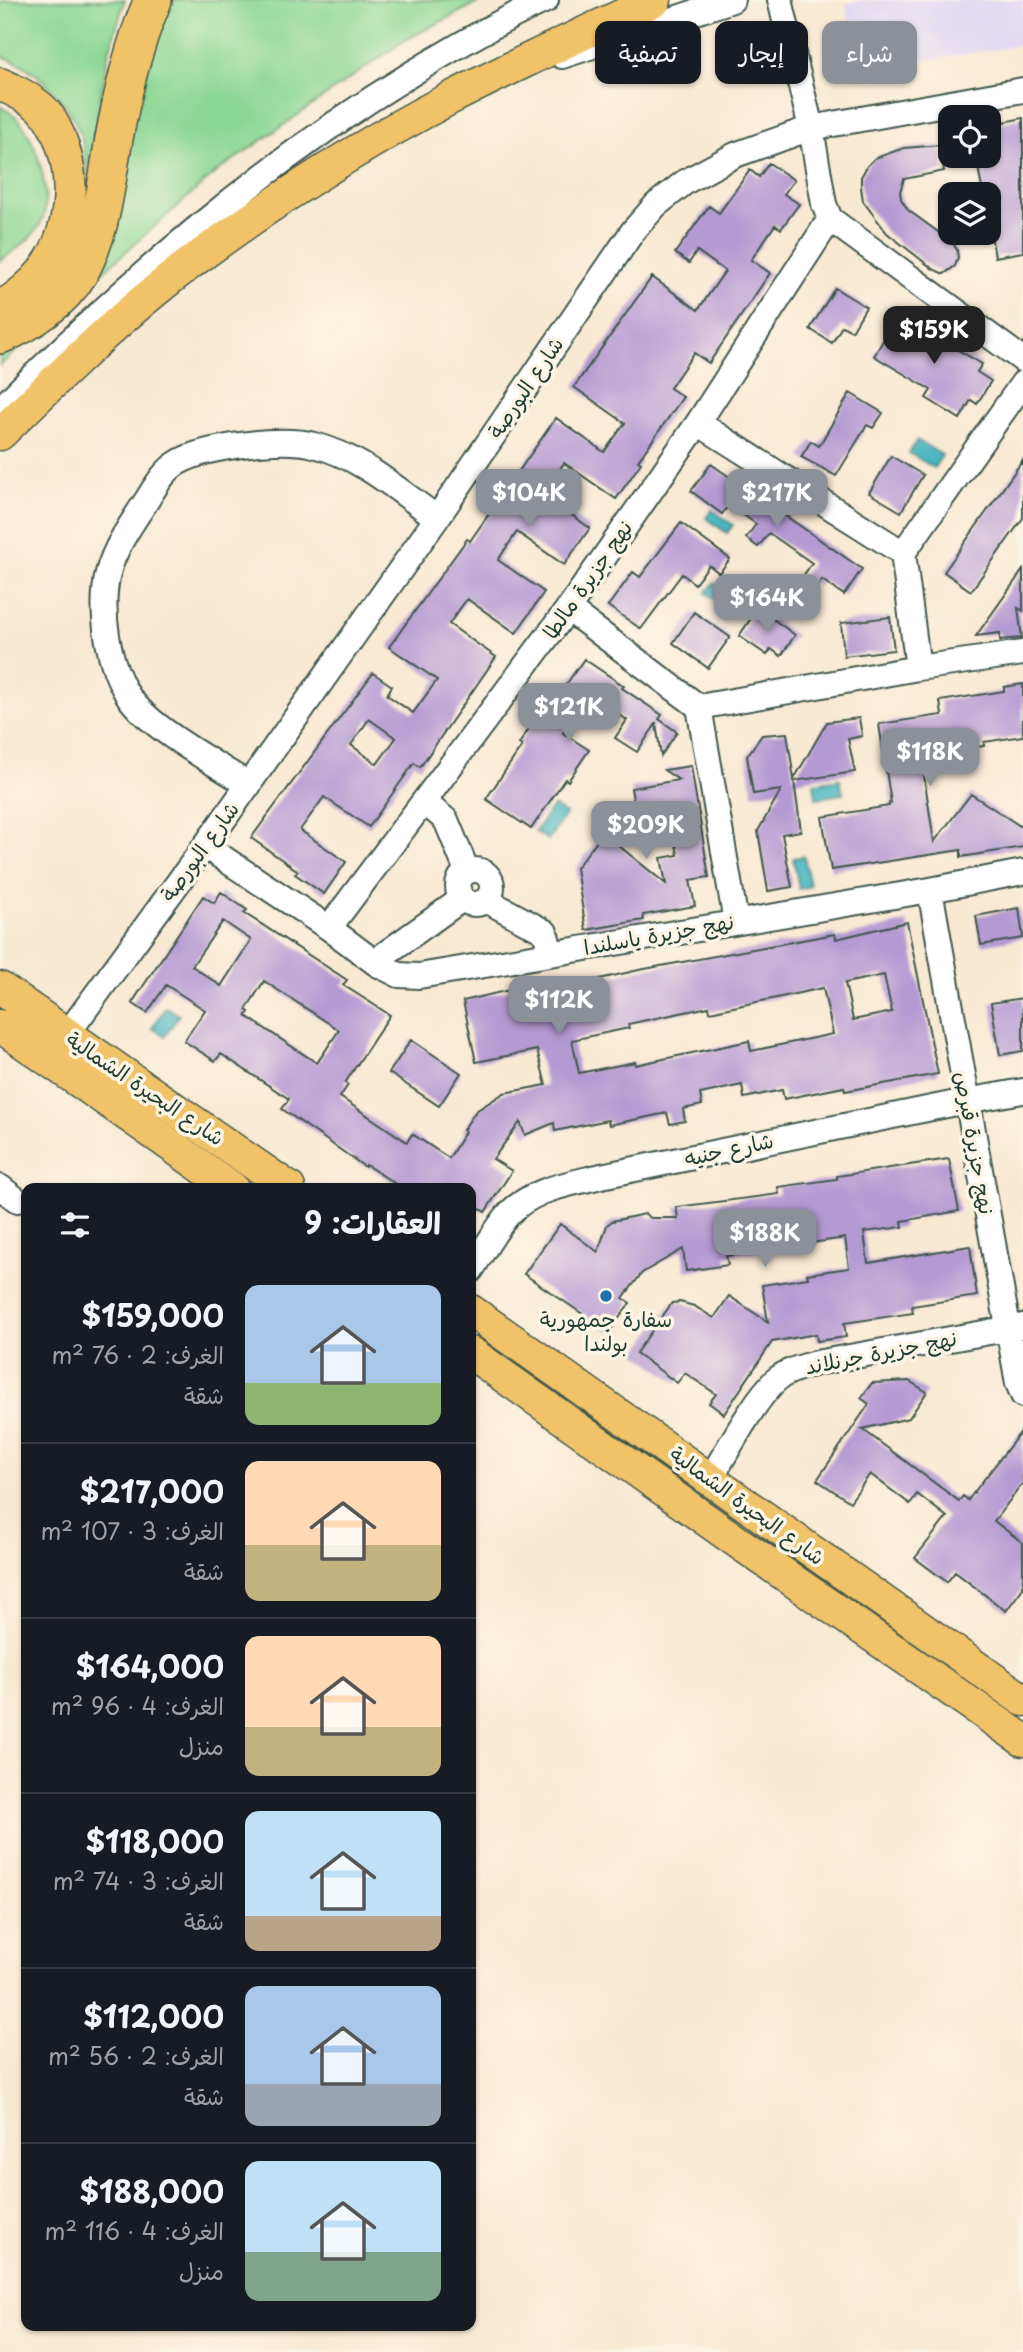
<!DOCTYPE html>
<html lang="ar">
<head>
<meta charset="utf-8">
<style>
  :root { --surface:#171b24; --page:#242831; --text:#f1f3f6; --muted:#9ea1a6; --line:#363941; --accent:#8c9099 }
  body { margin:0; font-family:"Playpen Sans","Playpen Sans Arabic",sans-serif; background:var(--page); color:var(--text); direction:rtl; height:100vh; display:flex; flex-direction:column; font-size:26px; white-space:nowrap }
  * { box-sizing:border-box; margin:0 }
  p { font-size:23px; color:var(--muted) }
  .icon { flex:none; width:38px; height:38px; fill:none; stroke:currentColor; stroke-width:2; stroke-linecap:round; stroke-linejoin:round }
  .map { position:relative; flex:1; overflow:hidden; direction:ltr }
  .details { position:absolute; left:21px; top:1183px; width:455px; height:1148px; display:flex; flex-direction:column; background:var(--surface); border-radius:14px; box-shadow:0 2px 5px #0004; direction:rtl }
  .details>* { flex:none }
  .guide { position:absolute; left:497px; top:21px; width:420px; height:63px; direction:rtl; display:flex; gap:14px }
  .tools { position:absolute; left:938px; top:105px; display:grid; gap:14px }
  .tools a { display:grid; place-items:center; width:63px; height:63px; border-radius:14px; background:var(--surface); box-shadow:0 2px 5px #0004; font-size:35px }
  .price { position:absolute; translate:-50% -60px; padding:0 16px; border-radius:14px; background:var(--accent); color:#fff; font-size:23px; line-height:46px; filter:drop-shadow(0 2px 4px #0008) }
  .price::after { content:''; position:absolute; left:50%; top:42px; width:21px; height:16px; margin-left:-10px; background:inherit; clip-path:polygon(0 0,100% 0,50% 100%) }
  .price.current { background:#222; color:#fff }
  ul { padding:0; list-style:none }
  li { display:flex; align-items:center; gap:21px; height:175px; padding:0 35px }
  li+li { border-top:2px solid var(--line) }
  li span { display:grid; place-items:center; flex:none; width:196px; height:140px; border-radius:14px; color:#555 }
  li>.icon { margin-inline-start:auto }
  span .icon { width:84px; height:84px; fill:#fffc; stroke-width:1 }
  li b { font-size:30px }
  h2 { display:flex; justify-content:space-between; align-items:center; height:84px; padding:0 35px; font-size:30px }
  .pill { padding:0 24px; border-radius:14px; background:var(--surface); box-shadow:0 2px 5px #0004; font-size:24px; line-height:63px }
  .pill.current { background:var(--accent); color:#fff }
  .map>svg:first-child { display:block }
</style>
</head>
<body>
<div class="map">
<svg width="1023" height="2352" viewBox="0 0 1023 2352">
  <rect width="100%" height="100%" fill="#fcf5e5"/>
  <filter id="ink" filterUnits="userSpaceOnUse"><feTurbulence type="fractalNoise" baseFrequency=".0143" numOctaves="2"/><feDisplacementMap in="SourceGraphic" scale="14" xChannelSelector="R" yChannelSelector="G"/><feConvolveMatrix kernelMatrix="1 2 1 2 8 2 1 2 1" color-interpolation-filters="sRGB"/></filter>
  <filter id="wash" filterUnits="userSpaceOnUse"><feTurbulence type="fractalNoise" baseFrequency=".00686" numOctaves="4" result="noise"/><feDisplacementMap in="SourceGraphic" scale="28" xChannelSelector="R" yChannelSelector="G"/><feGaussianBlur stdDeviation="1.57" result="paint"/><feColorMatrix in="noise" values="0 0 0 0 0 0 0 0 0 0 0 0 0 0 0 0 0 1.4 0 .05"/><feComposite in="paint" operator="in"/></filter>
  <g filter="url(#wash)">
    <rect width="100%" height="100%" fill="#f8e9d3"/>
    <!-- built -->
    <path fill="#ded5f5" d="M866,0H1023V45L858,70L846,4Z"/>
    <!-- green -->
    <path fill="#8bd795" stroke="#558a64" stroke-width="2" d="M5,0H125L108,55L87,176C85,162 85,146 80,133C67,100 35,65 0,56V3Z
      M163,0H483L405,40L215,173L62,308L0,366V335L44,315Z
      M0,106C4,109 10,112 14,115C35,133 52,192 43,218C36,237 15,250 0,261Z"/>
    <!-- water -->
    <path fill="#47b6c0" stroke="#337a7a" stroke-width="2" d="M917,440L942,455L934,468L909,453Z
      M712,510L733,525L727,533L706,518Z
      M714,583L736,599L728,609L706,593Z
      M840,779L843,794L816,798L814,783Z
      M553,806L566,814L548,840L535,832Z
      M804,856L810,886L799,889L793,858Z
      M166,1007L179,1015L165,1036L152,1028Z"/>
    <g id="blocks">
      <!-- building -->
      <path fill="#b49ad3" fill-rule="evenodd" d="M1023,118V252L995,257L989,224V194H983L976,156H989V125Z
        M940,145L944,171L904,179L900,192L901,199L908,210L953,243L957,250L958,258L955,266L944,274L933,269L887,233L863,201L861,187V177L867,166L875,158L904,148Z
        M769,163L794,180L784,194L799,204L781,229L775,225L751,260L770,273L709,363L694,353L670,388L683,397L638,461L641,463L616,499L564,463L543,495L590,528L564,565L517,532L498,560L544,592L516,633L467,599L449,624L496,657L420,767L414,763L369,827L324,797L300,830L346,862L324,894L295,874L298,871L251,838L373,673L392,686L387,695L413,713L437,680L389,647L467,539L470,541L556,418L604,452L625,423L574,387L652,277L698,310L725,271L697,251L689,263L675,253L709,206L719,213L750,170L759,177ZM369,719L396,738L377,764L351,745Z
        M835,288L866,307L852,331L842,326L832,343L810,329Z
        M898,315L982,364L977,372L991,381L977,404L971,400L960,419L926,398L931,390L874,356Z
        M850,393L883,413L873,428L867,425L836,476L801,457L811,441L819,446Z
        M891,456L923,475L901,512L869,493Z
        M1023,460V518L971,591L944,572Z
        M711,464L862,569L844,595L822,580L818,586L803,576L812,563L769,533L758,547L746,538L756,524L729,505L722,514L691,491Z
        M681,523L730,559L719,573L709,565L695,584L682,574L641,629L608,606L633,572L640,577Z
        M1023,570V611L1018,608L1022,638L1000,640V633L976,636Z
        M758,608L795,635L781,656L771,649L767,655L739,636Z
        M694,612L730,637L708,668L673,643Z
        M890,617L894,650L844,656L841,623Z
        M584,659L624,686L622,688L662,715L659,719L677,732L661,756L656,724L637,752L615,738L627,720L589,695L563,733L589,750L568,781L565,779L531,829L486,799L522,746L519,744L537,716L542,719Z
        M1023,684V736L984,742V746L927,755L929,768L923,769L934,842L971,794L1023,828V847L961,857V850L831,870L822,817L889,806V803H891L879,724L942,715L940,701L1004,691V687Z
        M859,718L862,736L848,739L855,772L794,781L801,831L782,834L792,887L768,891L758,831L781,790L753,794L747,756L762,735L787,733L794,779L827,722Z
        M691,766L709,877L690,880L695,906L643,915L644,920L586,930L576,868L603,833L666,884L661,858L678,855L670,811L636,817L631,788L679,780L664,770Z
        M221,892L247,910L244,913L347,980L343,985L390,1015L345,1083L348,1085L340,1097L407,1142L412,1134L449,1158L465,1132L463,1130L476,1111L504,1093L546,1085L537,1050L476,1062L463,1001L547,981L551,1000L584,994L582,983L639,970L835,934L836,939L907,922L938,1074L845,1091L844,1087L784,1099L782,1090L744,1098L742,1085L700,1094L702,1105L683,1109L685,1121L670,1124L667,1113L609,1125L608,1120L555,1131L554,1123L525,1135L520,1122L493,1159L512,1171L485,1212L471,1203V1188H402L366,1165L365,1167L282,1109L289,1099L221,1054L215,1061L184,1041L205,1010L166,985L147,1013L132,1003L203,896L214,903ZM223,921L251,940L221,986L192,966ZM884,975L892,1012L853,1020L845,983ZM264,981L339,1030L317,1063L246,1016L249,1012L246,1010ZM823,988L833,1034L751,1051L749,1041L635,1065V1062L579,1073L572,1040L629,1028L628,1024L709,1007L710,1012Z
        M1019,908L1023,938L981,945L976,916Z
        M1023,998V1051L1000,1055L991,1003Z
        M411,1040L461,1073L439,1106L389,1073Z
        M949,1159L959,1211L902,1221L903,1227L864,1232L868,1263L970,1246L977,1296L912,1306L913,1313L844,1323L846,1337L817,1341L816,1334L772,1342L724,1414L709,1403L716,1394L685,1373L677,1383L636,1353L672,1303L680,1302L694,1306L714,1318L729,1296L768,1322L762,1285L808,1278L807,1274L849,1268L845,1238L726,1256L728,1265L686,1271L683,1249L642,1273L623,1298L630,1303L609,1332L524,1274L560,1224L598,1252L607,1225L612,1221L645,1214L651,1218H678L676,1207L779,1194L778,1187L837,1179V1176Z
        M909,1381L927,1392L909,1418L862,1429L959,1501L963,1496L968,1500L1023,1429V1483L994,1521L1023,1543V1588L1006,1611L955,1572L947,1582L915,1558L947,1517L917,1494L910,1504L870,1474L850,1502L817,1480L869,1404L861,1398L872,1383Z"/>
    </g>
  </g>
  <g filter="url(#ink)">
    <use href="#blocks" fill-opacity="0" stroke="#40574c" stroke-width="2"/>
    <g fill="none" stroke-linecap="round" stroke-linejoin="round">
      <!-- minor casing -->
      <g stroke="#40574c" stroke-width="28">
        <path id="minor" d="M780,0L811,128L824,204L830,219
          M562,56L732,0
          M830,219L1023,360
          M0,409C126,283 259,167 411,74C455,47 499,21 546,0
          M698,423L903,553L1023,383
          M903,553L918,668
          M568,609L699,707L918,668L1023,653
          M699,707L736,922
          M249,785C215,763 151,729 129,697C108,665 99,611 108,573C114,549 131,524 145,503C154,489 164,470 179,462C207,446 282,437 314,445C360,456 399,491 437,518
          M424,802L446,820L467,871
          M205,846L329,928L377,964L399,975L419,976L930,890L1023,872
          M458 887a17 17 0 1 1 34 0a17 17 0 1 1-34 0Z
          M930,890L1018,1383L1023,1395
          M486,900L545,932L551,953
          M329,928L568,609L698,423L830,219
          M377,964L385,954L462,899
          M57,1048L205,846L437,518L633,231L656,205L685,182L735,155L811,128L1023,90
          M0,1187L17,1200
          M471,1270C483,1252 494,1232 507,1216C530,1189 570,1184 601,1176L966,1101L1023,1091
          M710,1479C727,1452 754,1400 776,1380C787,1370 803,1367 816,1363L1023,1326"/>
      </g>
      <!-- major casing -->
      <g stroke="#40574c" stroke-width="35">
        <path id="major" d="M0,84C16,91 39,102 49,117C83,171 75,247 26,289C18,296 11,302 0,307
          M0,434C60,376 119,317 185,267C268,205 357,147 449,99C517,64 586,32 655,0
          M0,988L289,1188
          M0,1026L232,1188
          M471,1311L1023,1700
          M471,1353L739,1543L1023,1740"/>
      </g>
      <!-- highway casing -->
      <g stroke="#40574c" stroke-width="40">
        <path id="highway" d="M0,335C29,324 62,301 79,273C101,235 106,187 113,144C122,95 133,46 153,0"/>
      </g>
      <!-- minor -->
      <use href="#minor" stroke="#fff" stroke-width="24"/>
      <!-- major -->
      <use href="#major" stroke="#f1c369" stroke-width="32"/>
      <!-- highway -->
      <use href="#highway" stroke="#f1c369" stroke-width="37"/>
    </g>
  </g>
  <!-- markers -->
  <circle fill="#1f6fb2" stroke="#fcf5e5" stroke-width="2.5" cx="606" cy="1296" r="7"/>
  <g text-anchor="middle" stroke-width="7" stroke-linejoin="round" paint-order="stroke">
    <!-- street labels -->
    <g font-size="21" fill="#1f3d34" stroke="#fcf5e5">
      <text transform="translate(526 388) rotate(-56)" y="7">شارع البورصة</text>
      <text transform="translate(588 580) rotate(-55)" y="7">نهج جزيرة مالطا</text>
      <text transform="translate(200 852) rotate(-54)" y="7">شارع البورصة</text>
      <text transform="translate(659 935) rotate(-10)" y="7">نهج جزيرة ياسلندا</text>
      <text transform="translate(145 1089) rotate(34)" y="7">شارع البحيرة الشمالية</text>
      <text transform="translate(974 1143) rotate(80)" y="7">نهج جزيرة قبرص</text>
      <text transform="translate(729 1150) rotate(-12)" y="7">شارع جنيه</text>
      <text transform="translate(881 1353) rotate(-11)" y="7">نهج جزيرة جرنلاند</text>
      <text transform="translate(747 1506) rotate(36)" y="7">شارع البحيرة الشمالية</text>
    </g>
    <!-- poi labels -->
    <g font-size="21" fill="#1f3d34" stroke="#fcf5e5">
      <text x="606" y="1327">سفارة جمهورية<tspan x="606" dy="24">بولندا</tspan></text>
    </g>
  </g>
</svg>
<div class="tools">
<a><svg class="icon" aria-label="locate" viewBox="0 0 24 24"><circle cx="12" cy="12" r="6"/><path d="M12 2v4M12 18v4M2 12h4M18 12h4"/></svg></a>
<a><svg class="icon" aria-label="layers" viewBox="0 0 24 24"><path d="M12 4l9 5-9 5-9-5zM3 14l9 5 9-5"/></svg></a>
</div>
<b class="price current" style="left:934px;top:366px">$159K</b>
<b class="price" style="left:529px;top:529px">$104K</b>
<b class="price" style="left:777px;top:529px">$217K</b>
<b class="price" style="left:767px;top:634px">$164K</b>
<b class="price" style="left:569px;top:743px">$121K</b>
<b class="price" style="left:930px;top:788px">$118K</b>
<b class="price" style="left:646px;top:861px">$209K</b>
<b class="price" style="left:559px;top:1036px">$112K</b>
<b class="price" style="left:765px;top:1269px">$188K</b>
<div class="guide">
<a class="pill current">شراء</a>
<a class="pill">إيجار</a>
<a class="pill">تصفية</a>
</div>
<section class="details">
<h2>العقارات: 9<svg class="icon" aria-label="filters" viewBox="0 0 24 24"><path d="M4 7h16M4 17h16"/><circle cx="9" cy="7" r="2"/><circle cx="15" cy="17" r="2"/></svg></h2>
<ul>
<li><span style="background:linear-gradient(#a9c7e8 70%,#8fb573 0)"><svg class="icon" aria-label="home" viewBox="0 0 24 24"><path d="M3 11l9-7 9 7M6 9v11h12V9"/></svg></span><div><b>$159,000</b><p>الغرف: 2 · 76 m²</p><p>شقة</p></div></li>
<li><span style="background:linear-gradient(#ffd9b3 60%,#c2b280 0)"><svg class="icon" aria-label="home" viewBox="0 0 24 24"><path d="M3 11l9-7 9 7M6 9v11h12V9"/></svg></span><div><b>$217,000</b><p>الغرف: 3 · 107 m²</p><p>شقة</p></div></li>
<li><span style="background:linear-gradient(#ffd9b3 65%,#c2b280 0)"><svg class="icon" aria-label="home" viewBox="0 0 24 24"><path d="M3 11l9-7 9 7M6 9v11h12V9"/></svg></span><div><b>$164,000</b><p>الغرف: 4 · 96 m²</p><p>منزل</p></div></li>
<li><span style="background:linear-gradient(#bfe0f5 75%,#b9a48a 0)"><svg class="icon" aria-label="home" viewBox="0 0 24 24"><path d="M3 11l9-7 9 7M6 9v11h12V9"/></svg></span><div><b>$118,000</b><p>الغرف: 3 · 74 m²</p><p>شقة</p></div></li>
<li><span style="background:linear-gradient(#a9c7e8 70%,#9aa5b1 0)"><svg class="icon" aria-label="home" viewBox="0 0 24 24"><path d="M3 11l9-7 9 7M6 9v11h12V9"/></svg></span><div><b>$112,000</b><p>الغرف: 2 · 56 m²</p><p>شقة</p></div></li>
<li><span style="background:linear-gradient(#bfe0f5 65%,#7fa58c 0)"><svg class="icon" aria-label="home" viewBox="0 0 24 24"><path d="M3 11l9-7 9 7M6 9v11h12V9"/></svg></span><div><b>$188,000</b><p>الغرف: 4 · 116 m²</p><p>منزل</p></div></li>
</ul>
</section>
</div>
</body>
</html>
